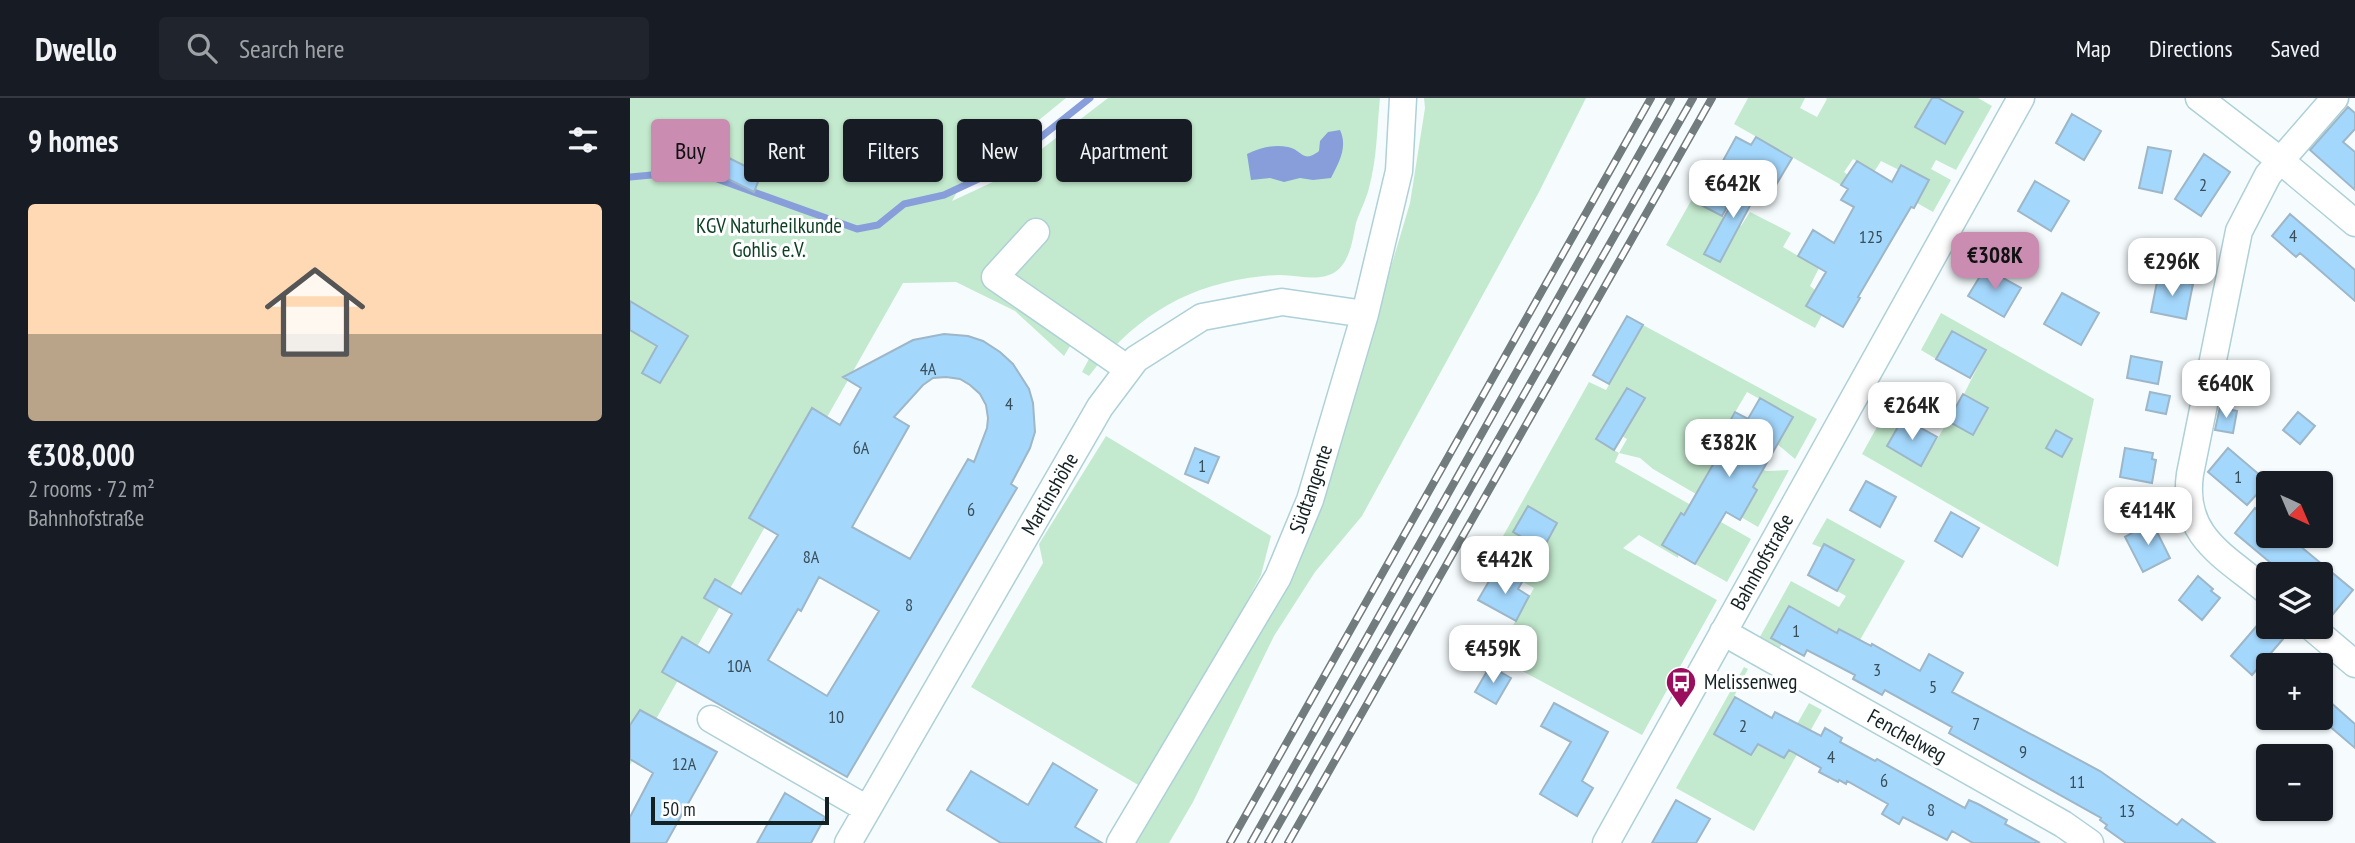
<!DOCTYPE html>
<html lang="en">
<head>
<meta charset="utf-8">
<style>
  :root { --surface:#171b24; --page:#20242c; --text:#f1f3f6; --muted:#9ea1a6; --line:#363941; --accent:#ca8cb1 }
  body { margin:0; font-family:"PT Sans Narrow",sans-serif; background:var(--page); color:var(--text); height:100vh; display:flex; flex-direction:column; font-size:26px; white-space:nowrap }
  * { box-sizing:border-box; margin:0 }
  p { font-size:23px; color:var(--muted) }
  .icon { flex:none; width:38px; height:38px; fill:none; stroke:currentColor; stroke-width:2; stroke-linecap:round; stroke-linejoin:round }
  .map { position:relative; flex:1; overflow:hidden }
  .side { display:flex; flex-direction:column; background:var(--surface); width:630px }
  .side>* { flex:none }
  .top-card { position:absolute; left:21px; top:21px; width:665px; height:63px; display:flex; gap:14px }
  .needle { width:46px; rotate:136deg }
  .buttons { position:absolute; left:1626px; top:373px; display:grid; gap:14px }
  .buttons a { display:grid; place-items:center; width:77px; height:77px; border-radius:7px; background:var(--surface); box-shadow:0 2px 5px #0004; font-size:35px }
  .scale { position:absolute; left:21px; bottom:18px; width:178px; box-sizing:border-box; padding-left:7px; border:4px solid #142123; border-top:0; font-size:19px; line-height:24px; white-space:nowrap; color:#142123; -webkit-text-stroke:5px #fff; paint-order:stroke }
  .price { position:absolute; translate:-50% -60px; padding:0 16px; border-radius:14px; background:#fff; color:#222; font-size:23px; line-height:46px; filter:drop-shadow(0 2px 4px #0008) }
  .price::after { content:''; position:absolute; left:50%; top:42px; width:21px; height:16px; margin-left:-10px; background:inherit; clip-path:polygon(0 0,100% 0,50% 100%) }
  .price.on { background:var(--accent); color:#111 }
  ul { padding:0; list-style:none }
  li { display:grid; align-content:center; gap:14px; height:371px; padding:0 28px }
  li+li { border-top:2px solid var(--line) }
  li span { display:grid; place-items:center; height:217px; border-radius:7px; color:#555 }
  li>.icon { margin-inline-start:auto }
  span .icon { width:126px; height:126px; fill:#fffc; stroke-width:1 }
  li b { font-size:30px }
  h2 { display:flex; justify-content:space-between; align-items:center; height:84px; padding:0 28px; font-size:30px }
  .tag { padding:0 24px; border-radius:7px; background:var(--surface); box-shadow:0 2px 5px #0004; font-size:24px; line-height:63px }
  .tag.on { background:var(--accent); color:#111 }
  header { display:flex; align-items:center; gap:42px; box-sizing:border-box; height:98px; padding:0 35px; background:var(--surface); border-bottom:2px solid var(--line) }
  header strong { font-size:33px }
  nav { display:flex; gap:38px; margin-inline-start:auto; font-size:24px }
  .search { width:490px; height:63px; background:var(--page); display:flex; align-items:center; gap:18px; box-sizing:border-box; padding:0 24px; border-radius:7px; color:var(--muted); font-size:26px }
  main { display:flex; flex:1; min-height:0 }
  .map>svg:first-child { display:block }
</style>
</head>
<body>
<header>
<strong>Dwello</strong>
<div class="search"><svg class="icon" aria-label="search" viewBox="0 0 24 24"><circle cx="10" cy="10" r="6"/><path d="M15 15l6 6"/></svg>Search here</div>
<nav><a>Map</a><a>Directions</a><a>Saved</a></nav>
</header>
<main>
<section class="side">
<h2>9 homes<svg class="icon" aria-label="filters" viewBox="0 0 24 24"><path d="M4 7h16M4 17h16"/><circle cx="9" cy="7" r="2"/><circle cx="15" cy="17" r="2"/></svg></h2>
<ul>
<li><span style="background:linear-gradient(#ffd9b3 60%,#b9a48a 0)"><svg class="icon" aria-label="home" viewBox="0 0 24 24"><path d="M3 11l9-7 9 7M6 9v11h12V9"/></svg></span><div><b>€308,000</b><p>2 rooms · 72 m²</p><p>Bahnhofstraße</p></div></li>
</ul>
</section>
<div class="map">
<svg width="1725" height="745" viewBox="0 0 1725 745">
  <rect width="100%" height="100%" fill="#f6fcfe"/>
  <!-- green -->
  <path fill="#c3eace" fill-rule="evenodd" d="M0,0H436L332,85L322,103L378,77L478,0H750C747,30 747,61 739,90C736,102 730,113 726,125C723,139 721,158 710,170C694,186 670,177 650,177C639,177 628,179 618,180C548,191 501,224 459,278L452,274L460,259L440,248L434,258L385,213L326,184L273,185L0,667Z
    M794,0H956L909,94L732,418L685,474L644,538L563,704L539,745H504L690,407L780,105L795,10Z
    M1118,0H1175L1170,10L1187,19L1197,1L1196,0H1348L1362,8L1326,72L1306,62L1301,71L1321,82L1303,114L1287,105L1299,82L1272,67L1269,72L1251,63L1244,74L1223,61L1214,74L1218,77L1211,87L1104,26Z
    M1070,87L1079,92L1072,107L1111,128L1120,114L1161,135L1153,149L1189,170L1180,188L1185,192L1176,207L1192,217L1185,230L1036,147Z
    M1311,215L1464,301L1428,469L1232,356L1258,309L1273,320L1258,349L1291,368L1318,323L1343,337L1358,310L1334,296L1356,252L1322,233L1306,261L1291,252Z
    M1013,227L1187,321L1165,361L1147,346L1162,319L1117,294L1094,333L1105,340L1102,356L1136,373L1159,372L1128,429L1111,419L1127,392L1084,367L1066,396L1023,371L1010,360L989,355L985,364L1121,441L1097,484L1065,466L1084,434L1052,415L1048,460L1009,437L993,450L1087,502L1012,637L879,566L886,552L873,545L904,490L858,465L959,284L976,292ZM973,328L997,341L989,355L966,341Z
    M476,338L641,438L631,477L597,541L510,688L341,589L413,465L409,446Z
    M1197,420L1275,463L1230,542L1207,534L1159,508L1141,539L1152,546L1146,555L1127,544L1161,483L1209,509L1216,498L1207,493L1224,462L1182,446Z
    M1114,569L1118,571L1085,636L1121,657L1128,646L1167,626L1179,605L1192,612L1124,733L1046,690Z"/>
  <!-- water -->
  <path fill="#879eda" d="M710,32C718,49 709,64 701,80L683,82L670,80L654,84L640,80L621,82L617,56C630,50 643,46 658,49C673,52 672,66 689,53L690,43L698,34Z"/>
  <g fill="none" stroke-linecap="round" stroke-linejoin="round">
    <!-- stream -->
    <path stroke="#879eda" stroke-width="7" d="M0,79L65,73L227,131L248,127L274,106L314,97L372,70L460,0"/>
  </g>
  <!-- building -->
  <path fill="#a4d7fc" stroke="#9db6c8" stroke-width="2" fill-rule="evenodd" d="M1302,0H1308L1333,14L1315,46L1285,29Z
    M1718,9L1725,15V31L1713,44L1725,54V92L1680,52Z
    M1442,16L1471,33L1454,62L1426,45Z
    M1106,39L1121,47L1126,39L1162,60L1146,87L1118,71L1092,118L1071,107L1079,92L1070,87L1081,68L1088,72Z
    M1518,49L1541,53L1532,95L1509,90Z
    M87,54L131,76L124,94L78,71Z
    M1574,56L1600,74L1571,118L1545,101Z
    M1227,63L1262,84L1271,67L1299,82L1284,110L1281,109L1228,199L1230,200L1213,229L1176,208L1196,174L1168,158L1183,132L1204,145L1224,109L1211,102L1218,91L1211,87Z
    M1116,79L1131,87L1090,164L1074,156Z
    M1405,83L1439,103L1421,133L1388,113Z
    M1660,116L1725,172V203L1670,155L1666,159L1642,138Z
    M1355,170L1391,190L1374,219L1338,198Z
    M1528,179L1563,186L1556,221L1521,214Z
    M1432,195L1469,215L1451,247L1414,226Z
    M0,203L58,238L30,285L12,275L27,248L0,232Z
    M997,218L1013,227L979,286L963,277Z
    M1322,233L1356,252L1340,280L1306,261Z
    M314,236L338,238L353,243L370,254L383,266L399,291L403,305L405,334L400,350L381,386L387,390L217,679L32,574L52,539L79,555L102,516L74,500L85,481L111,496L148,437L119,420L182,310L210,327L231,290L213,279L283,242ZM316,279L330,281L340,287L350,296L356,307L358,320L357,330L344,364L338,361L280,461L222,429L279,328L264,319L293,287L303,280ZM189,479L249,513L197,598L138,562L168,511L171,513Z
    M1501,258L1532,264L1528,286L1497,280Z
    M997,290L1015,300L984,352L966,341Z
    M1520,294L1540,298L1536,316L1516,312Z
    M1333,296L1358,310L1343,337L1318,323Z
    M1130,300L1163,319L1123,389L1127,392L1110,422L1096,414L1065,466L1032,447L1051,415L1054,417L1100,337L1094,334L1105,314L1118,321Z
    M1590,309L1607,313L1603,335L1585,332Z
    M1668,314L1685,328L1670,346L1653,332Z
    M1273,320L1307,339L1291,368L1257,348Z
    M1426,332L1442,341L1432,359L1416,350Z
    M565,350L589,359L578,385L555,376Z
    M1495,350L1523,355L1522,361L1526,362L1522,385L1490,379Z
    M1598,350L1638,384L1617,407L1578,374Z
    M1236,383L1266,399L1250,429L1220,412Z
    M898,408L927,425L913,451L883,434Z
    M1625,410L1638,421V438H1658L1723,492L1703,516L1690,505V476H1654L1605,435Z
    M1321,414L1349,430L1332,459L1305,443Z
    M1522,424L1540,460L1513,474L1495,439Z
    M1194,446L1224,462L1207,493L1178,477Z
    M875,474L892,484L888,491L899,498L886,523L848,502L862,478L870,482Z
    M1568,478L1583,491L1581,493L1590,500L1572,522L1549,502Z
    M1159,508L1207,535L1209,531L1241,548L1242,546L1290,573L1299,556L1333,575L1322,594L1470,673L1547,727L1552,721L1585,745H1496L1475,730L1477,727L1470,722L1471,720L1319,635L1322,629L1255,592L1252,597L1223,581L1225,577L1177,552L1174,558L1141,540Z
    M1631,523L1653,541L1622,577L1601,558Z
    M860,568L881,580L866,606L845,594Z
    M1690,595L1725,626V650L1690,620Z
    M1105,599L1142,620L1145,614L1191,638L1195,630L1212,640L1210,644L1245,663L1247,661L1335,710L1339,702L1348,706L1377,722L1375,726L1410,745H1343L1322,733L1317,742L1273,719L1269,726L1252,716L1258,706L1217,683L1216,686L1209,682L1208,684L1189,674L1191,670L1159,652L1154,660L1128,646L1121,657L1084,636Z
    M924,605L978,634L952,683L963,690L947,718L910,696L941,644L911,628Z
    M10,612L87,654L36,745H0V719L23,675L0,661V627Z
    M423,665L467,692L445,729L472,745H371L317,712L341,673L398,707Z
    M155,695L195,719L181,745H127Z
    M1046,702L1080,721L1066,745H1022Z"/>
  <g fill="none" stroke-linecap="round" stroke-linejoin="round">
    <!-- minor casing -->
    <g stroke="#aed0d7" stroke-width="29">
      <path id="minor" d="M1569,0L1651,63L1725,125
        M406,134L365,179L498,271
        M1638,494C1595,458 1551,439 1560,376L1609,133L1638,77L1705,0
        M1680,528L1725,566
        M1093,534L1433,726L1460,745
        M81,621L237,711
        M218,745L470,309L506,261L572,219L652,204L735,216
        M490,745L648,479L680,402L735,216L769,73L773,0
        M976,745L1391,0"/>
    </g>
    <!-- minor -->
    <use href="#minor" stroke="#fff" stroke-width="26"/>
    <!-- rail casing -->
    <g stroke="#727c7e" stroke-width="8">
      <path id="rail" d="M600,745L1021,0
        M621,745L1041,0
        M638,745L1063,0
        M658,745L1082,0"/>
    </g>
    <!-- rail -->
    <use href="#rail" stroke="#fff" stroke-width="5" stroke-dasharray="16" stroke-linecap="butt"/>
  </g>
  <!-- icons -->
  <defs>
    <g id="bus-pin" transform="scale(1.575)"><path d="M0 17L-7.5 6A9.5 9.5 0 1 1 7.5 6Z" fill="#9b0d5d" stroke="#fff"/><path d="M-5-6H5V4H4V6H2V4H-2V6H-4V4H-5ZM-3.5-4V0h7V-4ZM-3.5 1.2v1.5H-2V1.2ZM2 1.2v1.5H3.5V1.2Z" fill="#fff"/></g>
  </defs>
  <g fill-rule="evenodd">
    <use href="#bus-pin" x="1051" y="584"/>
  </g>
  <g text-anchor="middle" stroke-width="6" stroke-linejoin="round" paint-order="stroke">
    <!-- number labels -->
    <g font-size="18" fill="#384e59">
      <text x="1573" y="93">2</text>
      <text x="1663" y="144">4</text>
      <text x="1241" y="145">125</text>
      <text x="298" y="277">4A</text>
      <text x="379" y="312">4</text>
      <text x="231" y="356">6A</text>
      <text x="572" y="374">1</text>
      <text x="1608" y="385">1</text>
      <text x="341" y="418">6</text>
      <text x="181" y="465">8A</text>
      <text x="279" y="513">8</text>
      <text x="1166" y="539">1</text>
      <text x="109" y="574">10A</text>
      <text x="1247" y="578">3</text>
      <text x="1303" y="595">5</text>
      <text x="206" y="625">10</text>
      <text x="1346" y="632">7</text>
      <text x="1113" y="634">2</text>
      <text x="1393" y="660">9</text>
      <text x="1201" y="665">4</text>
      <text x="54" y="672">12A</text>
      <text x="1254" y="689">6</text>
      <text x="1447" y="690">11</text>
      <text x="1301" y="718">8</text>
      <text x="1497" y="719">13</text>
    </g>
    <!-- park labels -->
    <g font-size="21" fill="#0c3f22" stroke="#fff">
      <text x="139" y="135">KGV Naturheilkunde<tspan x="139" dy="24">Gohlis e.V.</tspan></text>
    </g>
    <!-- street labels -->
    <g font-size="21" fill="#142123" stroke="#fff">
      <text transform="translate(681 391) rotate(-71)" y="7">Südtangente</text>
      <text transform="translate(420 396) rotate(-60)" y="7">Martinshöhe</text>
      <text transform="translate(1132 464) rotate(-61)" y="7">Bahnhofstraße</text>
      <text transform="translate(1277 638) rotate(29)" y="7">Fenchelweg</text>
    </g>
    <!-- poi labels -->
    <g font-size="21" fill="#142123" stroke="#fff" text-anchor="start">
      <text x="1074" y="591">Melissenweg</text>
    </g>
  </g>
</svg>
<div class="buttons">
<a><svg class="needle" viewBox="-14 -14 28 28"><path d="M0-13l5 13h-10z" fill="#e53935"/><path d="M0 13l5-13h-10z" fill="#9ea1a6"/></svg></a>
<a><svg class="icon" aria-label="layers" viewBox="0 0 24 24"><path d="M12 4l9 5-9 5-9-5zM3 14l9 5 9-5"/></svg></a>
<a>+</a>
<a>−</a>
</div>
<div class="scale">50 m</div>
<b class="price" style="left:1103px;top:122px">€642K</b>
<b class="price on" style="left:1365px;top:194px">€308K</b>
<b class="price" style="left:1542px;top:200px">€296K</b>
<b class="price" style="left:1596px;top:322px">€640K</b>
<b class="price" style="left:1282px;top:344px">€264K</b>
<b class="price" style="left:1099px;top:381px">€382K</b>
<b class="price" style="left:1518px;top:449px">€414K</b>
<b class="price" style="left:875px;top:498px">€442K</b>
<b class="price" style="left:863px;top:587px">€459K</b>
<div class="top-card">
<a class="tag on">Buy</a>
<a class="tag">Rent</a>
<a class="tag">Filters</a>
<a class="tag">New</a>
<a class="tag">Apartment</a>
</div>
</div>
</main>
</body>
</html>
